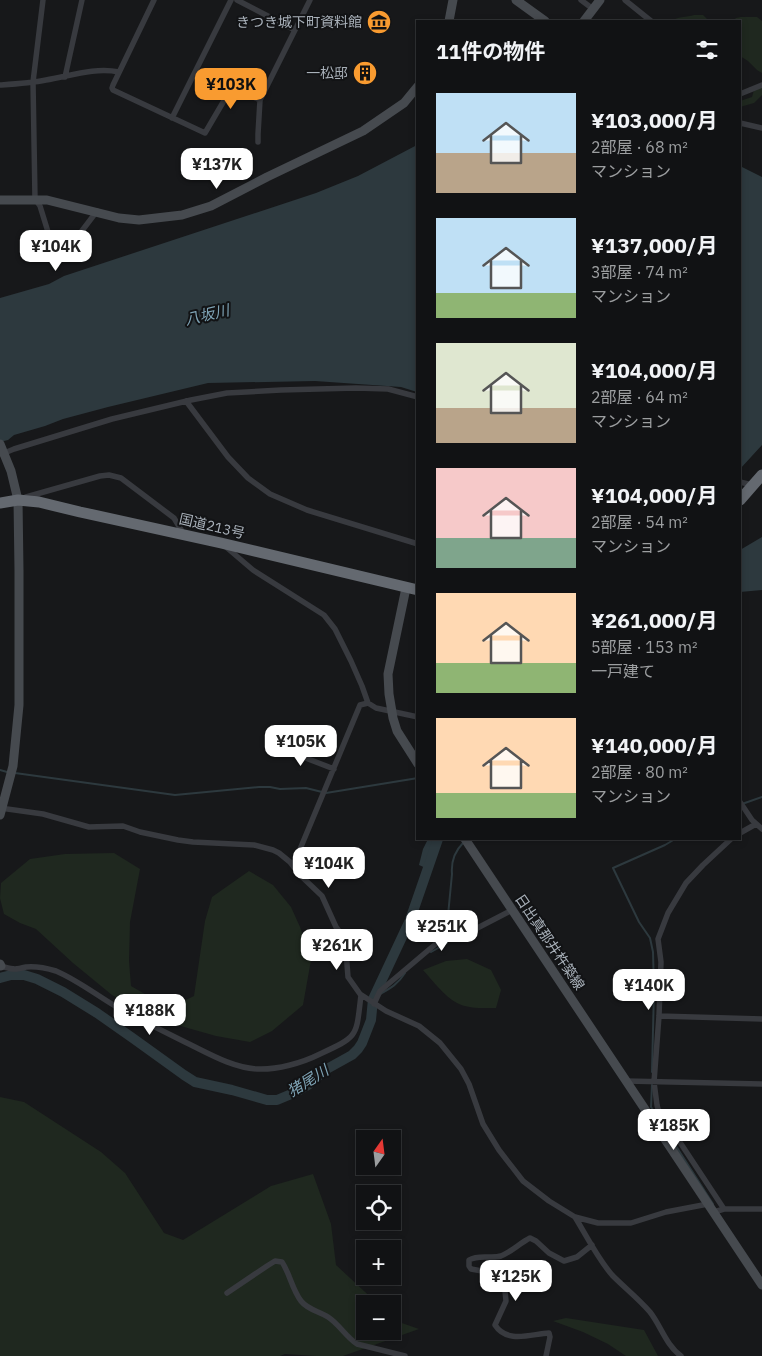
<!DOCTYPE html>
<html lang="ja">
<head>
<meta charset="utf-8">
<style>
  :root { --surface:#111214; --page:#1a1b1d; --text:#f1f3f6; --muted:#9c9ea0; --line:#303234; --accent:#f99b30 }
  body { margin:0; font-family:"IBM Plex Sans","Noto Sans JP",sans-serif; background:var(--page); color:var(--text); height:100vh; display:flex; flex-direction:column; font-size:19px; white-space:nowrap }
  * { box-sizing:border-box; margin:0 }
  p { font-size:16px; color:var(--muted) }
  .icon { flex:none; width:28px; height:28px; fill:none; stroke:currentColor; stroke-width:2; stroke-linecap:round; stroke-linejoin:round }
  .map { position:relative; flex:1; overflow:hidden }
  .panel { position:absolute; left:416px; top:20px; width:325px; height:820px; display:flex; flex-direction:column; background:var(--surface); border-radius:0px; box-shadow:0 2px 8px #0003,0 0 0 1px var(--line) }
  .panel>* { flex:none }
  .needle { width:32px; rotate:14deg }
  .fabs { position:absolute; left:356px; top:1130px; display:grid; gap:10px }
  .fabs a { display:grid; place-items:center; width:45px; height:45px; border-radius:0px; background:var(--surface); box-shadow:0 2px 8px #0003,0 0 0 1px var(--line); font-size:25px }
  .price { position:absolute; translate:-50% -42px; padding:0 11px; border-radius:10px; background:#fff; color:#222; font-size:16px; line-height:32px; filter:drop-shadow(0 1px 2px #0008) }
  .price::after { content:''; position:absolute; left:50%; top:30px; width:15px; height:11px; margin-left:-8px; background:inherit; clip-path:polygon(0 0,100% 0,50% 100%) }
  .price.on { background:var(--accent); color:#111 }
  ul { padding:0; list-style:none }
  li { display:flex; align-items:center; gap:15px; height:125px; padding:0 20px }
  li span { display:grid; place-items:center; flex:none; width:140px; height:100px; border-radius:0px; color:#555 }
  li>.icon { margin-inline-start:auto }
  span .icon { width:60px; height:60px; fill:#fffc; stroke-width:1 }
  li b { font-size:21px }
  h2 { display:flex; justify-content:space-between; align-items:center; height:60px; padding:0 20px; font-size:21px }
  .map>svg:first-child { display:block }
</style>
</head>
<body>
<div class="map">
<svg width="762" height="1356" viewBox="0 0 762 1356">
  <rect width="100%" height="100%" fill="#17181a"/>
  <!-- green -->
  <path fill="#1f281f" d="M694,15H703L707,19L718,21H670C677,17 687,17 694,15Z
    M741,17H757L762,21V73L757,70L748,61L740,56V21H733L736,18Z
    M762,87V95L754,103L740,107V101L752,97L754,90Z
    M114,853L140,869L130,922L129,961L131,986L169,1008L194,996L205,921L212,897L249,871L273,885L291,907L300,927L311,960L303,1005L272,1031L250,1042L216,1036L156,1019L112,995L73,963L36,929L20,923L4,914L0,898L1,883L30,859L65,854Z
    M467,959L491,970L501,990L496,1008C484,1008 468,1009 457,1003C445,997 432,980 423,970L446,961Z
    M0,1097L24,1102L101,1152L125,1173L164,1233L183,1240L271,1186L313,1174L331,1224L336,1265L378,1304H365V1331H392L393,1317L396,1321L419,1329L343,1356H316L285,1354L280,1356H0Z
    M566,1318L644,1330L658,1356H626L608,1344L583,1332L553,1321Z"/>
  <!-- water -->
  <path fill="#2d393e" d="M417,145V392L401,387L315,381L208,383L108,407L63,419L45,426L14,435L8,440L0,442V298L49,284L64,276L316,193L358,176Z
    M740,166L762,177V445L740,469Z
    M762,537V590L740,592V550Z
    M428,839H443L437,850L430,870L419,865L423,849Z"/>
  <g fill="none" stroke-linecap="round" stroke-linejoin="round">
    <!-- stream -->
    <path stroke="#2d393e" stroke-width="2" d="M0,770L7,772
      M15,773L175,795L259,787H270L280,789L306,788L326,793L418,778
      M742,804L762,797
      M446,936L452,874C451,862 454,852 463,843
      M431,952L447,943V941
      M380,994C391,988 398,984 405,973
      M652,1072L654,989L653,952L650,938L639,922L613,868L665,845L675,839
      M652,1085L651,1107L713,1204"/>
    <!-- river -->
    <path stroke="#2d393e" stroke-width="10" d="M0,978L11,975H24L37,979L63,992L97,1013L134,1039L184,1075L195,1082L232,1090L267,1100H277L296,1092L308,1085L325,1070L352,1055L358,1049L362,1043L371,1020L373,999L410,920L438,839"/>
    <!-- street -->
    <path stroke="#383a3f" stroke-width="5.5" d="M43,0L33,82L35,199L40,206L57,261H59L97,211
      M154,0L113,85L112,88L113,90L205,133L232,87L260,100
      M237,0L295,30
      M581,0L593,9
      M625,0L651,21
      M65,77L82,0
      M0,85C15,84 31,83 46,80C70,76 95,67 119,72
      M740,94L762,85
      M172,118L231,0
      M740,123L762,128
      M258,142V134L260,100L310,0
      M186,401L228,457L248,478L270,494L307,510L418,544
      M2,454L14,449L112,419L191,400L227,393L281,390L356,388L388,389L418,397
      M740,482L752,485
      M26,497L100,476L109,475L121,478L174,518L183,533
      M226,547L253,570L324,615L335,629L351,661L362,686L368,703L376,708L418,717
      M273,750L298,755L334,769
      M740,802L752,820L762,829
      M0,808L43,814L89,827L123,826L140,832L178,840L193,842L254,845L273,850L279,853L290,862L300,875L322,896L336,927L345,939L348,977L360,994L386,1011L419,1026L440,1043L461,1069L469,1084L483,1124L499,1150L523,1181L549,1201L575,1217L598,1223H631L666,1212L708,1204
      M740,833L756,824
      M293,866L360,705L368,703
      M0,966C5,967 10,969 15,969C18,969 22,968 26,967C36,966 46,968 56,971C77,980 95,994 115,1006C140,1020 167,1033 193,1046C213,1056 235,1068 257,1069C277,1070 302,1063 320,1054C359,1036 356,1037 361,995
      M374,1004L380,991L438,942L449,938L460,937L512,910
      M659,1016L762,1019
      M626,1081L762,1084
      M724,1209L658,1109L657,1105L654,1082L659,1016L661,962L658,939L668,913L686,883L703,865L731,839
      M714,1212L724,1209H762
      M575,1217C586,1235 599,1261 613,1276C625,1288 639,1299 650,1312C661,1326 666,1345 681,1356
      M227,1293L267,1266L275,1261L282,1262C290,1274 292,1289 301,1301C308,1310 319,1311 328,1317C339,1324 346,1337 357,1344L405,1356
      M546,1356L550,1337L549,1333C531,1334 507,1344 495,1325L506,1301L505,1291L499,1280L493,1273L471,1269L469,1266V1260C479,1254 491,1259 501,1256C511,1252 520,1243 530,1238L536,1241L549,1253L564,1261L577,1257L592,1245"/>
    <!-- secondary -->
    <path stroke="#464a4f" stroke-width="9" d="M516,0L545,21
      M449,21L453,0
      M584,21L600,0
      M0,200H47L119,218L139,220L182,215L211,206L267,177L363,131L404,103L418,86
      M0,444L11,471L18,500L19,570V705L13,766L0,815
      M406,588L388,674L389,694L393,718L397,731L418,764
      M465,839L762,1285
      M0,964L1,966"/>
    <!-- highway -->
    <path stroke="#646970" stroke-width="11" d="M740,500L762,475
      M0,503L18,500L39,502L80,512L221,543L418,590"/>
  </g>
  <!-- icons -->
  <defs>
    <g id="museum-disc" transform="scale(1.25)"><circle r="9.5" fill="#f99b30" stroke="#121315"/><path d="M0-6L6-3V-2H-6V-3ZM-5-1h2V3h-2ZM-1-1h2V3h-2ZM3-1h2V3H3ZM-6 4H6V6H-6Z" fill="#111"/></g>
    <g id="building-disc" transform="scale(1.25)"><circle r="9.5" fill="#f99b30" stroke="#121315"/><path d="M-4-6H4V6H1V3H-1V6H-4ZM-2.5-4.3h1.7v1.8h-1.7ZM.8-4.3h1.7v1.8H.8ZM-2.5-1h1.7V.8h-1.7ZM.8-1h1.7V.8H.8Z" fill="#111"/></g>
  </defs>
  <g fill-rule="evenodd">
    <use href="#museum-disc" x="379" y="22"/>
    <use href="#building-disc" x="365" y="73"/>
  </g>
  <g text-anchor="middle" stroke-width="4" stroke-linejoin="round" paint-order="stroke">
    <!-- poi labels -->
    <g font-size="14" fill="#a9b1ba" stroke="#121315" text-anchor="end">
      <text x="362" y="27">きつき城下町資料館</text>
      <text x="348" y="78">一松邸</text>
    </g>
    <!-- street labels -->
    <g font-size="14" fill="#a9b1ba" stroke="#121315">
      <text transform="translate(212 526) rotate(13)" y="5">国道213号</text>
      <text transform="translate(550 942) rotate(56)" y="5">日出真那井杵築線</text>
    </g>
    <!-- water labels -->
    <g font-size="15" font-style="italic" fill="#7fa4b6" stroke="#121315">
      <text transform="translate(207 315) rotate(-13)" y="5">八坂川</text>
      <text transform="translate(308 1081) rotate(-32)" y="5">猪尾川</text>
    </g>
  </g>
</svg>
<div class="fabs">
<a><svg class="needle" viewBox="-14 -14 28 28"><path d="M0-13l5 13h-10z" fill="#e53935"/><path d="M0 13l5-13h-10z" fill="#9c9ea0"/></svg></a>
<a><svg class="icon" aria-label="locate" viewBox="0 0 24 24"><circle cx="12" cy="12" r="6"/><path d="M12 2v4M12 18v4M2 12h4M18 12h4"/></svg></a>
<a>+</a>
<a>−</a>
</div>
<b class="price on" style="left:231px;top:110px">¥103K</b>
<b class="price" style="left:217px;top:190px">¥137K</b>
<b class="price" style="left:56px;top:272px">¥104K</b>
<b class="price" style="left:301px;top:767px">¥105K</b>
<b class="price" style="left:329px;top:889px">¥104K</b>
<b class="price" style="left:442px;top:952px">¥251K</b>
<b class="price" style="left:337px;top:971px">¥261K</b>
<b class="price" style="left:649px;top:1011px">¥140K</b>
<b class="price" style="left:150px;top:1036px">¥188K</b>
<b class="price" style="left:674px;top:1151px">¥185K</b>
<b class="price" style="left:516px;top:1302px">¥125K</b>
<section class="panel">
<h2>11件の物件<svg class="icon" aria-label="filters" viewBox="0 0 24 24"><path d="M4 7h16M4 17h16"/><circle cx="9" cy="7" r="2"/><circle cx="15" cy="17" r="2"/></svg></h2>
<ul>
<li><span style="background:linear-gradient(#bfe0f5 60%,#b9a48a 0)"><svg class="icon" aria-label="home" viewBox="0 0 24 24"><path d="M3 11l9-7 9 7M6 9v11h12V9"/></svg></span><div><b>¥103,000/月</b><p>2部屋 · 68 m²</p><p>マンション</p></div></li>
<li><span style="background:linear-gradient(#bfe0f5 75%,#8fb573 0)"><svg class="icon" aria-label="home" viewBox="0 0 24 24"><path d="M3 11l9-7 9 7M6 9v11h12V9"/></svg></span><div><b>¥137,000/月</b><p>3部屋 · 74 m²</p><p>マンション</p></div></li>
<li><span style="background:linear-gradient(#dfe7d0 65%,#b9a48a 0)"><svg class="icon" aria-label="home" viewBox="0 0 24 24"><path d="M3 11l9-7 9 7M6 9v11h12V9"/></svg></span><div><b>¥104,000/月</b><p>2部屋 · 64 m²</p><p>マンション</p></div></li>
<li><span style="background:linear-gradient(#f6c9c9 70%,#7fa58c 0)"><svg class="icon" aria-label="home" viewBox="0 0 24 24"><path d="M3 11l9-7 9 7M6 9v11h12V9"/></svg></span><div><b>¥104,000/月</b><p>2部屋 · 54 m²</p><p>マンション</p></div></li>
<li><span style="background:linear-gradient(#ffd9b3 70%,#8fb573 0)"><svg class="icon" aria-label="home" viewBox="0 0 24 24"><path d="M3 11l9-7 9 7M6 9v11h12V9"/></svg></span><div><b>¥261,000/月</b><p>5部屋 · 153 m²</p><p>一戸建て</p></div></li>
<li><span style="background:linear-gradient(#ffd9b3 75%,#8fb573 0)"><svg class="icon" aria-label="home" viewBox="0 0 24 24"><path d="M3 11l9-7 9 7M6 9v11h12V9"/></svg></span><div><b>¥140,000/月</b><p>2部屋 · 80 m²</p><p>マンション</p></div></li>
</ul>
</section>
</div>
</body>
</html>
